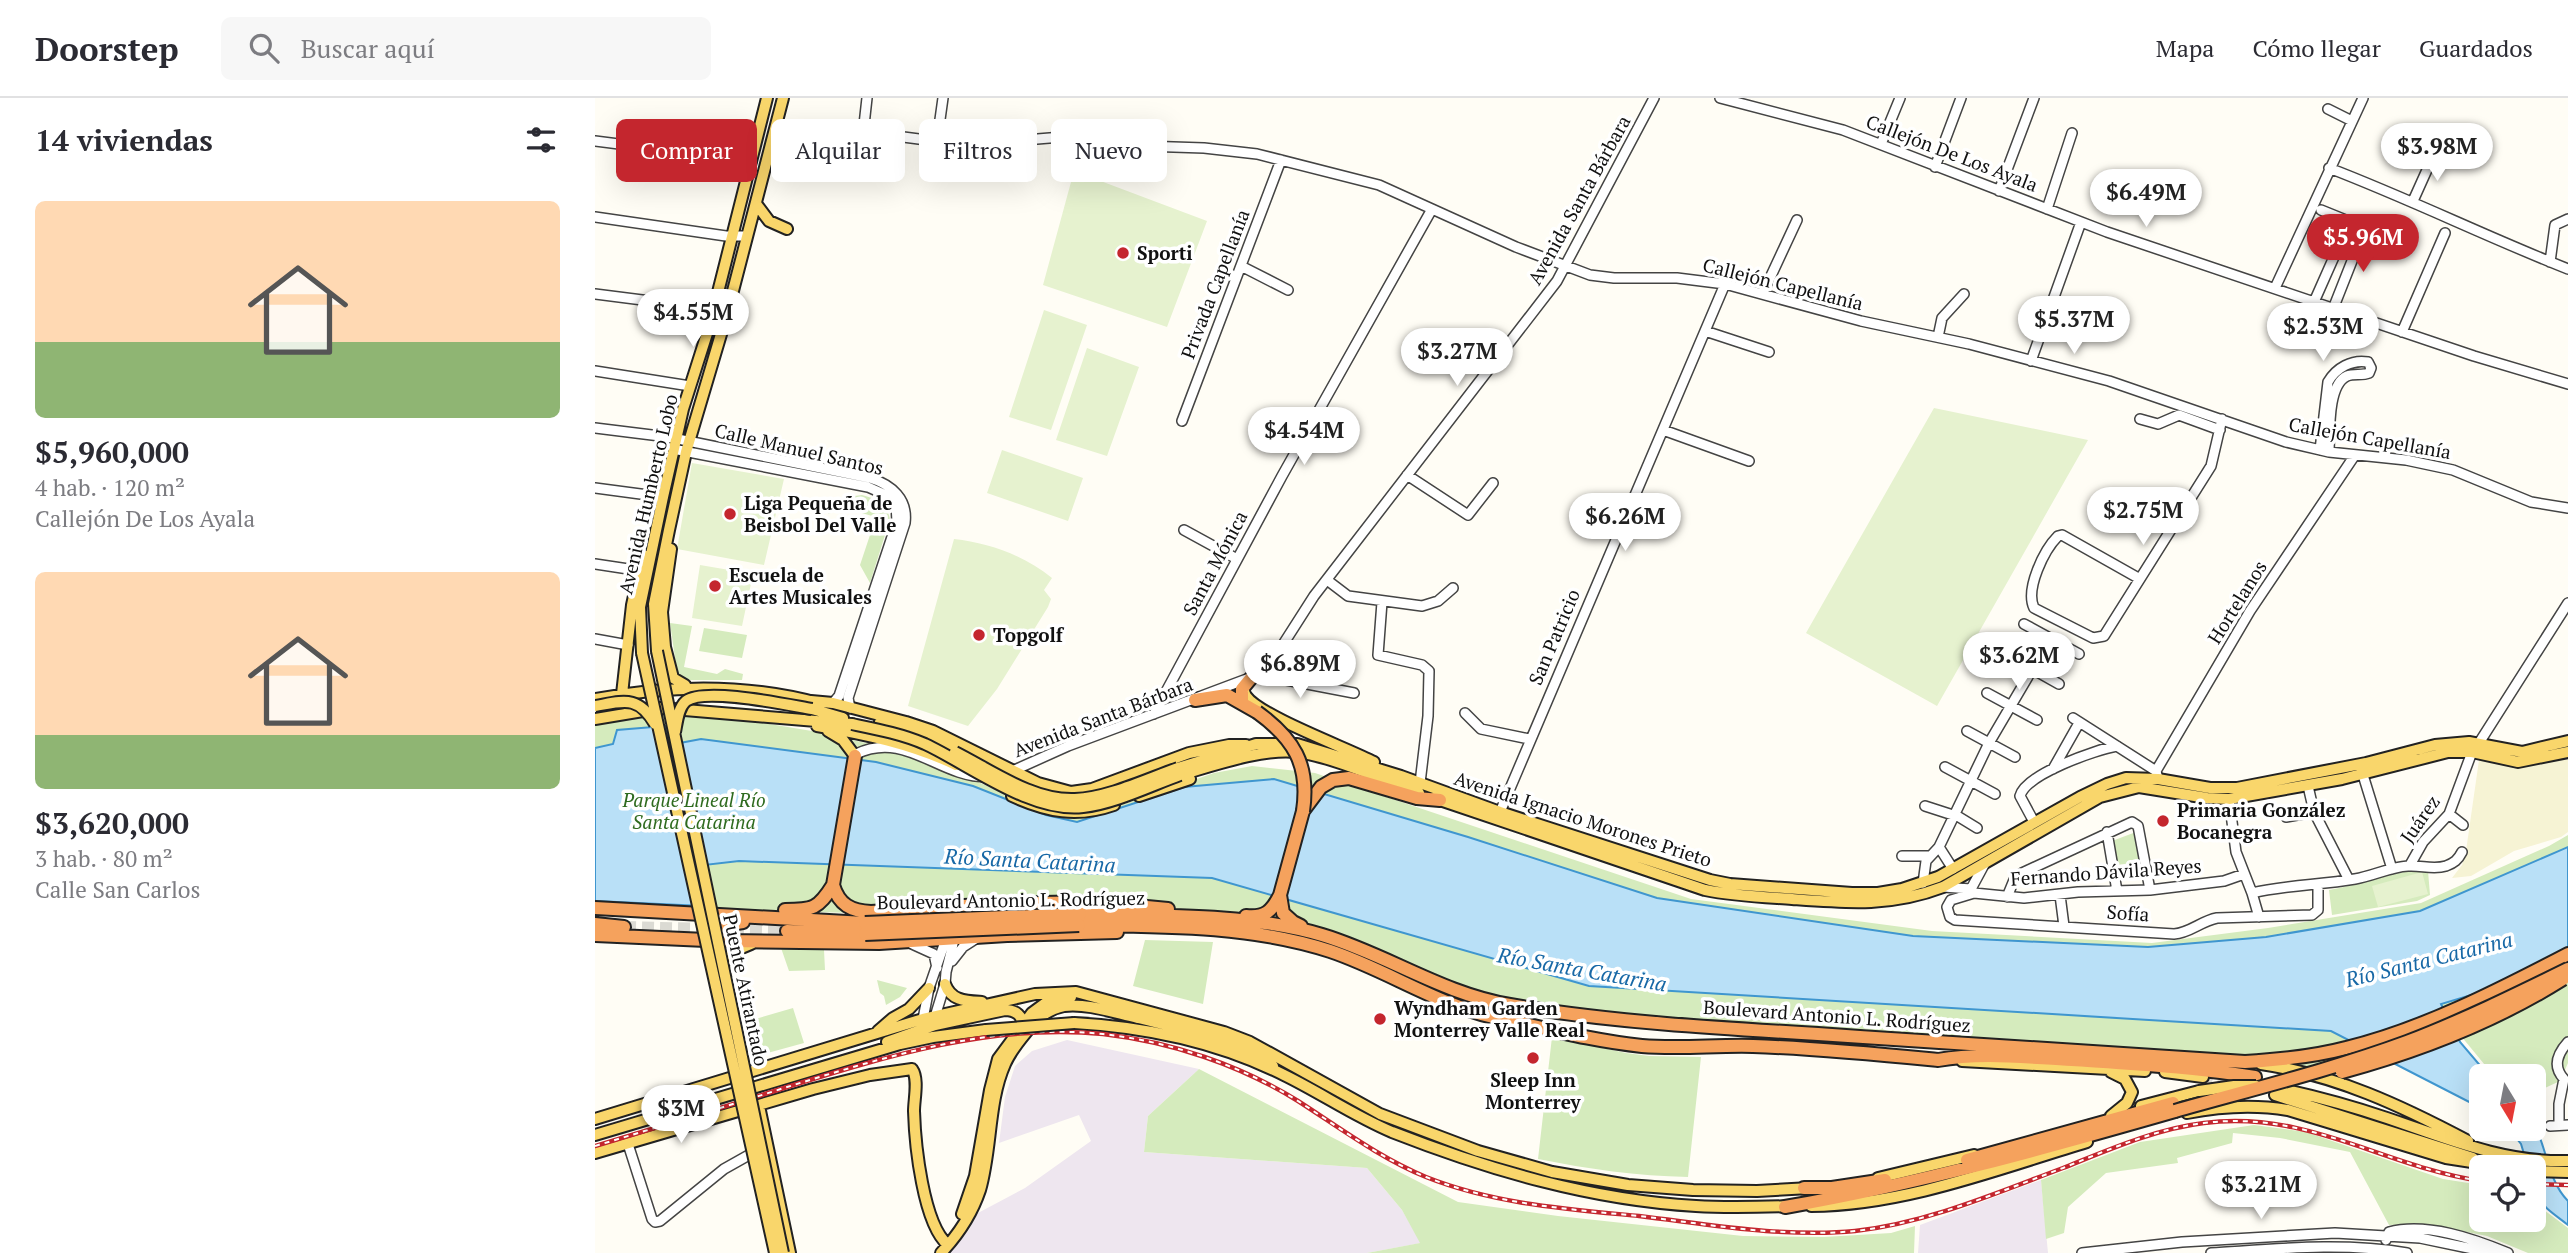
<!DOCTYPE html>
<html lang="es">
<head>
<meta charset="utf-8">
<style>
  :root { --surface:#fff; --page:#f7f7f7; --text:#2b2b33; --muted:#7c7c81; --line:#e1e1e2; --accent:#c4262e }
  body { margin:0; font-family:"PT Serif",serif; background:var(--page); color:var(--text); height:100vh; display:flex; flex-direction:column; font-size:26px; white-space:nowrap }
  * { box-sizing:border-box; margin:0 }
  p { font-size:23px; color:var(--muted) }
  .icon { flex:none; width:38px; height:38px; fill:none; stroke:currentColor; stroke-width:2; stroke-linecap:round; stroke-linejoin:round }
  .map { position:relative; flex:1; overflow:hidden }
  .drawer { display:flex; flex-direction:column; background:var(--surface); width:595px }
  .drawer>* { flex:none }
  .guide { position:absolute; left:21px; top:21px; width:665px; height:63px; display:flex; gap:14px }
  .needle { width:46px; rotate:170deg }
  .buttons { position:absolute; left:1874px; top:966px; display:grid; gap:14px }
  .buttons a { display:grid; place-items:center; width:77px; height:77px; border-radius:10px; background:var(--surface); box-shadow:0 7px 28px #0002; font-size:35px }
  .price { position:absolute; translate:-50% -60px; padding:0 16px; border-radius:24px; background:#fff; color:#222; font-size:23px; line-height:46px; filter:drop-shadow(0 2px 4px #0008) }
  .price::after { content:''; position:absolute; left:50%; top:42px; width:21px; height:16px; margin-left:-10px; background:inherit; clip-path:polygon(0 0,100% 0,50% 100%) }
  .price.selected { background:var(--accent); color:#fff }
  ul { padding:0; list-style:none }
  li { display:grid; align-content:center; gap:14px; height:371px; padding:0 35px }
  li span { display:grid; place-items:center; height:217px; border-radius:10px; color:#555 }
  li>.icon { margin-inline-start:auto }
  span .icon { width:126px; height:126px; fill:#fffc; stroke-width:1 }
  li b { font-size:30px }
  h2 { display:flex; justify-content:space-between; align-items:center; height:84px; padding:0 35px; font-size:30px }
  .tag { padding:0 24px; border-radius:10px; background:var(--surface); box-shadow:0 7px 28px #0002; font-size:24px; line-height:63px }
  .tag.selected { background:var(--accent); color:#fff }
  header { display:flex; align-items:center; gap:42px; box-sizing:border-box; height:98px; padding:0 35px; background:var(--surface); border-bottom:2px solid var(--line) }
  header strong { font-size:33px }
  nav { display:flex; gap:38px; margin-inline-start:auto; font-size:24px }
  .search { width:490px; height:63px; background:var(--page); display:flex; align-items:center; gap:18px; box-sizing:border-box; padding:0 24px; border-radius:10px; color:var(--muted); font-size:26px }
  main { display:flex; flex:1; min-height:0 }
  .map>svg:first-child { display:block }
</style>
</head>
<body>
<header>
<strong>Doorstep</strong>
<div class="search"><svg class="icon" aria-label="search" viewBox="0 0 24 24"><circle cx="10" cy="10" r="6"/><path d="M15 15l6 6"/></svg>Buscar aquí</div>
<nav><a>Mapa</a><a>Cómo llegar</a><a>Guardados</a></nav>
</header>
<main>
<section class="drawer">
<h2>14 viviendas<svg class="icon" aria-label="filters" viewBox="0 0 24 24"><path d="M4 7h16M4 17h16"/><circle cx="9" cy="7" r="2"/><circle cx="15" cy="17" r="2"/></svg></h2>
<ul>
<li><span style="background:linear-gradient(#ffd9b3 65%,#8fb573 0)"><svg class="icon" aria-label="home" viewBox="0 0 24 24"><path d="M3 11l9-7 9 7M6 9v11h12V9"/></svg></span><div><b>$5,960,000</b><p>4 hab. · 120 m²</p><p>Callejón De Los Ayala</p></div></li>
<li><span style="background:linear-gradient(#ffd9b3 75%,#8fb573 0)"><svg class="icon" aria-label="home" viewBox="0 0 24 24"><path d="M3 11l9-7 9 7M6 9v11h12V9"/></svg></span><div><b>$3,620,000</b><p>3 hab. · 80 m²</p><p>Calle San Carlos</p></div></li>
</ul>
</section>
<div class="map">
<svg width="1973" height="1155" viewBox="0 0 1973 1155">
  <rect width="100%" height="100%" fill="#fffdf5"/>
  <!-- industrial -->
  <path fill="#eee6ef" d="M472,942L604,971L553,1018L549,1054L772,1070L807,1112L826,1145L772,1155H355L373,1133L383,1115L430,1090L496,1043L484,1017L404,1045L410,999L420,968L437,953Z
    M1446,1082L1453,1155H1323L1325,1127Z"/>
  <!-- farmland -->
  <path fill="#f6f3d4" d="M1973,661V734L1966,739L1919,753L1876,778L1857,780L1867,767L1871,753L1884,662L1926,669Z"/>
  <!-- green -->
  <path fill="#d5ebbd" d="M267,397L290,404L295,421L275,485L265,467L281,419L248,410L233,416L238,401Z
    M75,525L97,528L89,569L122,576L130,571L148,576L147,582H91L82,574Z
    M109,530L152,537L147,560L104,553Z
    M65,613L125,618L229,635L304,653L381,683L452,715L509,713L619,675L657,668L720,675L1096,801L1337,833L1557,845L1673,830L1826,805L1954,748L1973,737V965L1965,983L1939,995V978H1899L1866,938L1742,970L1054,924L888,900L759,845L542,809L259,815L0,809V624Z
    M1541,734L1549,763L1523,767L1517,743Z
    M1817,772L1833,773L1835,797L1822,803L1737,817L1734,792C1762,787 1789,778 1817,772Z
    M550,842L618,844L608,906L538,888Z
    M185,847L229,852L230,872L194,873Z
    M282,882L312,890L305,899L291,907L289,898L285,895Z
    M198,910L209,945L158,959L147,925Z
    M957,939L1031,955L1054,958L1106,959L1093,1079C1042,1078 993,1071 943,1061Z
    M604,971L863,1104L963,1118L1148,1138L1229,1139L1296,1135L1320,1128L1319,1155H772L825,1145L807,1112L772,1070L549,1054L553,1018Z
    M1659,1027L1711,1034L1848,1081L1886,1087V1122H1939V1099L1941,1106L1973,1130V1155H1933L1892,1138L1831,1126L1794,1127L1755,1054L1685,1040L1638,1035L1637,1045L1582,1060L1583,1065L1511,1075L1473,1109L1469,1135L1451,1141L1446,1082L1545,1044Z"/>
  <!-- pitch -->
  <path fill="#e6f2cf" d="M479,73L612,123L572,229L448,187Z
    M449,212L492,227L456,332L414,319Z
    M492,250L544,269L512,358L461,342Z
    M1339,310L1493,342L1342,608L1211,535Z
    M407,352L488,380L473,423L392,395Z
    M97,365L189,381L169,467L82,451Z
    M359,441C394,445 429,457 457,480L449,492L456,501L453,509L402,591L373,628L313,608Z
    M105,467L158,476L147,528L97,520Z
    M1827,774L1833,796L1783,809L1777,788Z"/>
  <!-- water -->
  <path fill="#b9e0f7" stroke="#3f96cf" stroke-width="2" d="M70,628L74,647L106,641L281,664L378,688L451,717L482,724L589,689L679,681L873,739L1062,800L1318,838L1553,849L1671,839L1825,813L1973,749V860L1883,895L1846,906L1865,944L1894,978H1886V1010L1736,933L994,888L617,780L144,763L100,768L108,808L0,803V650L18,646L22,632Z
    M1939,1026C1952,1050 1953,1083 1973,1103V1127C1946,1106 1939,1105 1939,1069H1933L1926,1046L1914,1031H1939Z"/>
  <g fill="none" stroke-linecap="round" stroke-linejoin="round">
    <!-- major-tunnel -->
    <path stroke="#dbdad3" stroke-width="10" stroke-dasharray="10 5" stroke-linecap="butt" d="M1608,979L1640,987"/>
    <!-- highway-tunnel -->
    <path stroke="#dbdad3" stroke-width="12" stroke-dasharray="12 6" stroke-linecap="butt" d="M29,829L192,833"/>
    <!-- minor casing -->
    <g stroke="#444" stroke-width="12">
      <path id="minor" d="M1125,0L1248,32L1512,134L1879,258L1973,286
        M1733,11L1757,23
        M1834 45a10 10 0 1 1 20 0a10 10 0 1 1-20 0Z
        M268,36L272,0
        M0,43L157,63
        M342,43L348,0
        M1286,46L1305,0
        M177,47L268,36L293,37L370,47L479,38L548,48L609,50L662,56L784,87L921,149L995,177L1019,180H1082L1130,186L1266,223L1374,246L1514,283L1691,344L1734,354L1811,362L1858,372L1936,404L1973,410
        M1340,69L1366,0
        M1734,70C1815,101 1892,139 1973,171
        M1404,93L1439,0
        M1818,103L1840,54
        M1452,111L1477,35
        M1726,112L1800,142
        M0,119L131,138H152
        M1955,164L1960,127L1973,121
        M646,168L693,192
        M1680,190L1768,0
        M1168,195L1202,122
        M0,196L118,211
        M1719,204L1754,125
        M1738,211L1770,130
        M1110,233L1174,254
        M1807,234L1850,135
        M1343,239L1347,220L1369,196
        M1436,263L1486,124
        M0,273L95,288
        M1545,321L1563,326L1584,317L1625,332
        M587,323L686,62
        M0,330L73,339L275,380C297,387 313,401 310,425L253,600L255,610
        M1068,332L1154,363
        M78,351L273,389L291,397L301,406L302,424L244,598L238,605
        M1725,352L1733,284C1741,270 1757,261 1773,264L1776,270L1774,275C1767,278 1759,275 1752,278C1732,287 1735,335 1734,354
        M812,377L873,417L898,385
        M0,390L68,399
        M589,432L642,461
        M0,466L40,472L51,469
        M1545,481L1467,437L1463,438C1449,452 1430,491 1439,510L1498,540L1509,538L1616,368L1627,321
        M732,482L753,498L827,508L843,503L858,490
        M787,504L783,557L827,567L834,573L833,618L825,685
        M1429,526L1484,556
        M0,541L33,547
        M1414,558L1464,586
        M669,570L681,580L759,595
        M1392,595L1442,622
        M870,615L886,631L934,641
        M559,616L687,378L837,111
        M1478,620L1561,673
        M1372,633L1420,659
        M1884,645L1973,505
        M261,656C311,632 343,679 392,679
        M1350,669L1400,696
        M1458,671L1484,625
        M415,674L473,648L657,579L680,559L719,498L962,183L1059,0
        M1768,677L1797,771
        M1563,681L1561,673L1655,513L1760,357
        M1713,688L1719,714L1754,782
        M1634,701L1641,754L1657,795L1664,819
        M1330,708L1364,719L1382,730
        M905,714L1130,186
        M1854,716L1868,727
        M1691,719L1719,714
        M1439,724L1425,698C1431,676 1500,652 1522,648
        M1512,734L1522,793
        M1344,749L1358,771
        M1307,758H1335
        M1815,767L1828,744L1854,716L1877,654
        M1328,785L1331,763L1344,749L1394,645L1455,541
        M1348,789L1376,791L1379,795L1429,800L1483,794L1555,792L1629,783L1649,776
        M1376,791L1390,765
        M1379,795L1356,802L1352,809L1355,819L1360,822L1579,836C1595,835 1606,823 1622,820L1717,817L1723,812V787
        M1657,795C1691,787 1726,787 1760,781C1778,778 1795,769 1813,768C1826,767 1838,772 1851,768C1859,765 1863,762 1867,754
        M1465,797L1469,828
        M1412,799L1419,782L1427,775L1537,724L1543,728L1555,792
        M317,846L339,856L342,870
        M357,863L368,849L382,840
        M339,922L350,886L351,874L360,838
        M327,926L334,890L353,835
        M1969,981C1957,968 1963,955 1973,944
        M1964,1027V1006L1969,981
        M1955,1028L1973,1027
        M33,1046L57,1121L60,1124L65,1123L129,1071L161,1053
        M1791,1142L1794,1134C1832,1124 1879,1141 1913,1155
        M1487,1155L1587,1144L1740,1135L1825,1140L1897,1155
        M1616,1155C1682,1151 1747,1144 1812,1155"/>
    </g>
    <!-- major casing -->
    <g stroke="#222" stroke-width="14">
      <path id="major" d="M162,107L174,123L192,131
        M76,451L67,514L70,549L78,580L90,587
        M62,553L59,506L74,432L91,354L132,216L188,0
        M47,555L45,509L68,399L88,311L115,226L172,0
        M649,588C649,593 648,593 651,598C665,618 752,650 779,664
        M27,596L37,507L48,457
        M0,601C75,587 149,585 223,605
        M216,603L238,605L311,624L338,633L443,685L476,694L497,691L594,655L634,647H651
        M217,611L248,620
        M0,621L66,610L257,626
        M285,624L331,639L360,654
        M222,628C270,636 317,646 361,667
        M233,633L248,642L260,658
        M583,670L661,646H702L806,678L905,714L1115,782L1135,786L1257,795H1283L1307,791L1343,779L1485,699L1512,686L1531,680L1563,681L1615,690H1642L1771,665L1840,647L1874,644L1927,654L1973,643
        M585,677C617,668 668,650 701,654C736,658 789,682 824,695
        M417,698C452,714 482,720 519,707
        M544,698L595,681
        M839,700L1110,792C1139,798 1168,799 1197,801C1252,805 1296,809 1348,789L1505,699L1544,689L1612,700L1634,701L1747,681L1853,654H1877L1923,664L1973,654
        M124,871L137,854L156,846
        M350,886C356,903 371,903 387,904
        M479,925C552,929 623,944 689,977C726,995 759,1018 797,1034C894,1072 996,1102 1101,1108C1133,1110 1165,1109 1197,1108
        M283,933L298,920L314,911L334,890
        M292,944L340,927L410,912C420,912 430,918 426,929
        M1367,963L1550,973
        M1666,966C1741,977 1807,1008 1873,1043
        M1516,974L1530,981L1537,994L1532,1005L1516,1018
        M1570,974L1608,979
        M1678,989C1716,997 1754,1007 1792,1020C1851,1040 1909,1065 1973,1063
        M1680,997L1878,1060
        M160,1007L164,1008L195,1155
        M1546,1008L1604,993
        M1592,1015C1627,1008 1658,1006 1693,1012L1851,1060L1909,1069
        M0,1021L328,921L440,896L481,894L629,934L655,944L785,1016L883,1053L957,1074L1033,1087L1098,1092L1162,1093L1215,1090
        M0,1037L305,946L338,939L391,932
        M0,1055L218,991L275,977L317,971C324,981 319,1001 319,1013C320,1046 328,1126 353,1147
        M1939,1073L1973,1074
        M1283,1080L1379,1057
        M1216,1108C1311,1107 1402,1071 1492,1044
        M367,1116L380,1078L395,992L403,961L437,915L452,904L476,899
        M346,1155C363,1137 377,1116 385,1092C397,1051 393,1004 410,966C416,952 425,942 434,931C443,919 454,911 469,908C492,905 520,915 543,920C584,930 645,941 678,968"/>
    </g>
    <!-- highway casing -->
    <g stroke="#222" stroke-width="16">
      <path id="highway" d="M600,602L632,597L662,614
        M647,603V591L657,579
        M260,658L238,787C244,807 256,813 276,814L400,806L499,804L573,811
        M0,810L270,825
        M190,812C218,812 223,811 238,787
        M485,816C561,818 653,815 727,837C791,856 848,896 915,907C1017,924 1120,930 1223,936C1365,946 1507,954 1650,964C1684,962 1717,959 1751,950C1826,932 1904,892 1973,856
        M651,818C670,820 677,813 685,797
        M0,826L29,829
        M484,827C567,828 655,827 735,853C792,872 842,907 902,920C949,930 998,943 1047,948C1084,951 1121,947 1158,948C1220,950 1281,956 1343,962C1387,954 1433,960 1477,962C1538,966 1599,969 1660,979
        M706,828L698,824L688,815L685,797L708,713L726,689L738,682L754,680L822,700L845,702
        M192,833L270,836
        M0,837L133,843L284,845L412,837L522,834
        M118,842L129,827L148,824
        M1372,1062L1578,1005
        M1209,1090H1237L1290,1082
        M1190,1109C1323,1086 1451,1050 1580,1013"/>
    </g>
    <!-- minor -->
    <use href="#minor" stroke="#fff" stroke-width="9"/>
    <!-- major -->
    <use href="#major" stroke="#f9d66b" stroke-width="10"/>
    <!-- highway -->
    <use href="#highway" stroke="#f5a25d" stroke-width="12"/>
    <!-- rail casing -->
    <g stroke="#c4262e" stroke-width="4.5">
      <path id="rail" d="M0,1048C63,1029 126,1010 189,990C292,958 399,925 508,936C577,944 645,967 703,1003C745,1030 785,1060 831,1079C899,1106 971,1111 1044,1118C1086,1123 1129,1130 1171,1133C1201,1135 1231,1136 1260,1133C1332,1125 1401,1095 1468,1070C1513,1052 1560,1031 1609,1025C1714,1012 1787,1068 1886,1083
        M1939,1086L1973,1087"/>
    </g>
    <!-- rail -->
    <use href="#rail" stroke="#fff" stroke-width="2" stroke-dasharray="5" stroke-linecap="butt"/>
    <!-- major-bridge casing -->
    <g stroke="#222" stroke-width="14" stroke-linecap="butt">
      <path id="major-bridge" d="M62,553L188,1155
        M47,555L180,1155
        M0,608C29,603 43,597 60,626
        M257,626C281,631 307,636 330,646C375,667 436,715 488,709C518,706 555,688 585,677
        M80,634C82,624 83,610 91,603C110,589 193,607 217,611
        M360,654C396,672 438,703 480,701C512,700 552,681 583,670
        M391,932L479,925
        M1604,993L1639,988H1661"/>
    </g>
    <!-- highway-bridge casing -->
    <g stroke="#222" stroke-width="16" stroke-linecap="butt">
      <path id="highway-bridge" d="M662,614C698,640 715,666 708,713
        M270,825L485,816
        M270,836L484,827
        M1747,974C1824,953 1901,923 1968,881
        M1580,1013C1658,991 1736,972 1812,944C1867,923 1920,897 1973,871"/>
    </g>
    <!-- major-bridge -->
    <use href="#major-bridge" stroke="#f9d66b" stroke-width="10"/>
    <!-- highway-bridge -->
    <use href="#highway-bridge" stroke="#f5a25d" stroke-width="12"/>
  </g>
  <!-- markers -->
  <g fill="#c4262e" stroke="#fff" stroke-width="2.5">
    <circle cx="528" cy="155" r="7"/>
    <circle cx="135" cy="416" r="7"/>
    <circle cx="120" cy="488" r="7"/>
    <circle cx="384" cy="537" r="7"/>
    <circle cx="1568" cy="723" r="7"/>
    <circle cx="785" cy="921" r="7"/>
    <circle cx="938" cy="960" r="7"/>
  </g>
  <g text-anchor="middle" stroke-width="7" stroke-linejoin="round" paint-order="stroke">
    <!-- street labels -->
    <g font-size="19" fill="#111" stroke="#fff">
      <text transform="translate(1357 55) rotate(21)" y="7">Callejón De Los Ayala</text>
      <text transform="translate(984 102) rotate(-61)" y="7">Avenida Santa Bárbara</text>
      <text transform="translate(620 186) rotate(-69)" y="7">Privada Capellanía</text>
      <text transform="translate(1188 186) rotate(14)" y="7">Callejón Capellanía</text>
      <text transform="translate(1775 340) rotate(10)" y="7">Callejón Capellanía</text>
      <text transform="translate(204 351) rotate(13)" y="7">Calle Manuel Santos</text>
      <text transform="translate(53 396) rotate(-77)" y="7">Avenida Humberto Lobo</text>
      <text transform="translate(620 465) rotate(-62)" y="7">Santa Mónica</text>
      <text transform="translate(1642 504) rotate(-58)" y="7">Hortelanos</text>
      <text transform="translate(959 539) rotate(-67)" y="7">San Patricio</text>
      <text transform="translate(508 619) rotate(-21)" y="7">Avenida Santa Bárbara</text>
      <text transform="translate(988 721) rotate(18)" y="7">Avenida Ignacio Morones Prieto</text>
      <text transform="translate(1825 721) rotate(-55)" y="7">Juárez</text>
      <text transform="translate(1511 774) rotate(-4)" y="7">Fernando Dávila Reyes</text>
      <text transform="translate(416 802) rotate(-1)" y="7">Boulevard Antonio L. Rodríguez</text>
      <text transform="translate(1533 815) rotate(4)" y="7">Sofía</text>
      <text transform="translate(151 892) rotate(78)" y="7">Puente Atirantado</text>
      <text transform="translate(1242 918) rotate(4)" y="7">Boulevard Antonio L. Rodríguez</text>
    </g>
    <!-- poi labels -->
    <g font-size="19" font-weight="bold" fill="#111" stroke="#fff" text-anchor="start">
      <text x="542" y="162">Sporti</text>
      <text x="149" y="412">Liga Pequeña de<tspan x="149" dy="22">Beisbol Del Valle</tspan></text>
      <text x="134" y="484">Escuela de<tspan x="134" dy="22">Artes Musicales</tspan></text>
      <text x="398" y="544">Topgolf</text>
      <text x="1582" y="719">Primaria González<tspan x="1582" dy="22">Bocanegra</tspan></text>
      <text x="799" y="917">Wyndham Garden<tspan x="799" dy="22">Monterrey Valle Real</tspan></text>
      <text x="938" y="989" text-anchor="middle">Sleep Inn<tspan x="938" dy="22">Monterrey</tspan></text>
    </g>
    <!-- park labels -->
    <g font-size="19" font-style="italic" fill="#2f6b1f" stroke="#fff">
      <text x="99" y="709">Parque Lineal Río<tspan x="99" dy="22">Santa Catarina</tspan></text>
    </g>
    <!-- water labels -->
    <g font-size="21" font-style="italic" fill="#1768a6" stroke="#fff">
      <text transform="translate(435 763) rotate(3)" y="7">Río Santa Catarina</text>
      <text transform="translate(1834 862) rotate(-14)" y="7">Río Santa Catarina</text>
      <text transform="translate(987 872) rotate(10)" y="7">Río Santa Catarina</text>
    </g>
  </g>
</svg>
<div class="buttons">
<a><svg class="needle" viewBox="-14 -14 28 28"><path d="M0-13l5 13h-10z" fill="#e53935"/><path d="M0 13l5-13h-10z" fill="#7c7c81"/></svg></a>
<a><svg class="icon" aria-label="locate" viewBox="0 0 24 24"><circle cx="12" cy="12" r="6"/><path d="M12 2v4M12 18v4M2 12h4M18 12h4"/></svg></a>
</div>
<b class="price" style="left:1842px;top:85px">$3.98M</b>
<b class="price" style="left:1551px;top:131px">$6.49M</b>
<b class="price selected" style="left:1768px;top:176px">$5.96M</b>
<b class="price" style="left:98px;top:251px">$4.55M</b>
<b class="price" style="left:1479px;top:258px">$5.37M</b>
<b class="price" style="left:1728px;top:265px">$2.53M</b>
<b class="price" style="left:862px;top:290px">$3.27M</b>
<b class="price" style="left:709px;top:369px">$4.54M</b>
<b class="price" style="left:1548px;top:449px">$2.75M</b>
<b class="price" style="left:1030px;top:455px">$6.26M</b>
<b class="price" style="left:1424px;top:594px">$3.62M</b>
<b class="price" style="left:705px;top:602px">$6.89M</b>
<b class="price" style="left:86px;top:1047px">$3M</b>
<b class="price" style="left:1666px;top:1123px">$3.21M</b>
<div class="guide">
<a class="tag selected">Comprar</a>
<a class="tag">Alquilar</a>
<a class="tag">Filtros</a>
<a class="tag">Nuevo</a>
</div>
</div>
</main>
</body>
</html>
